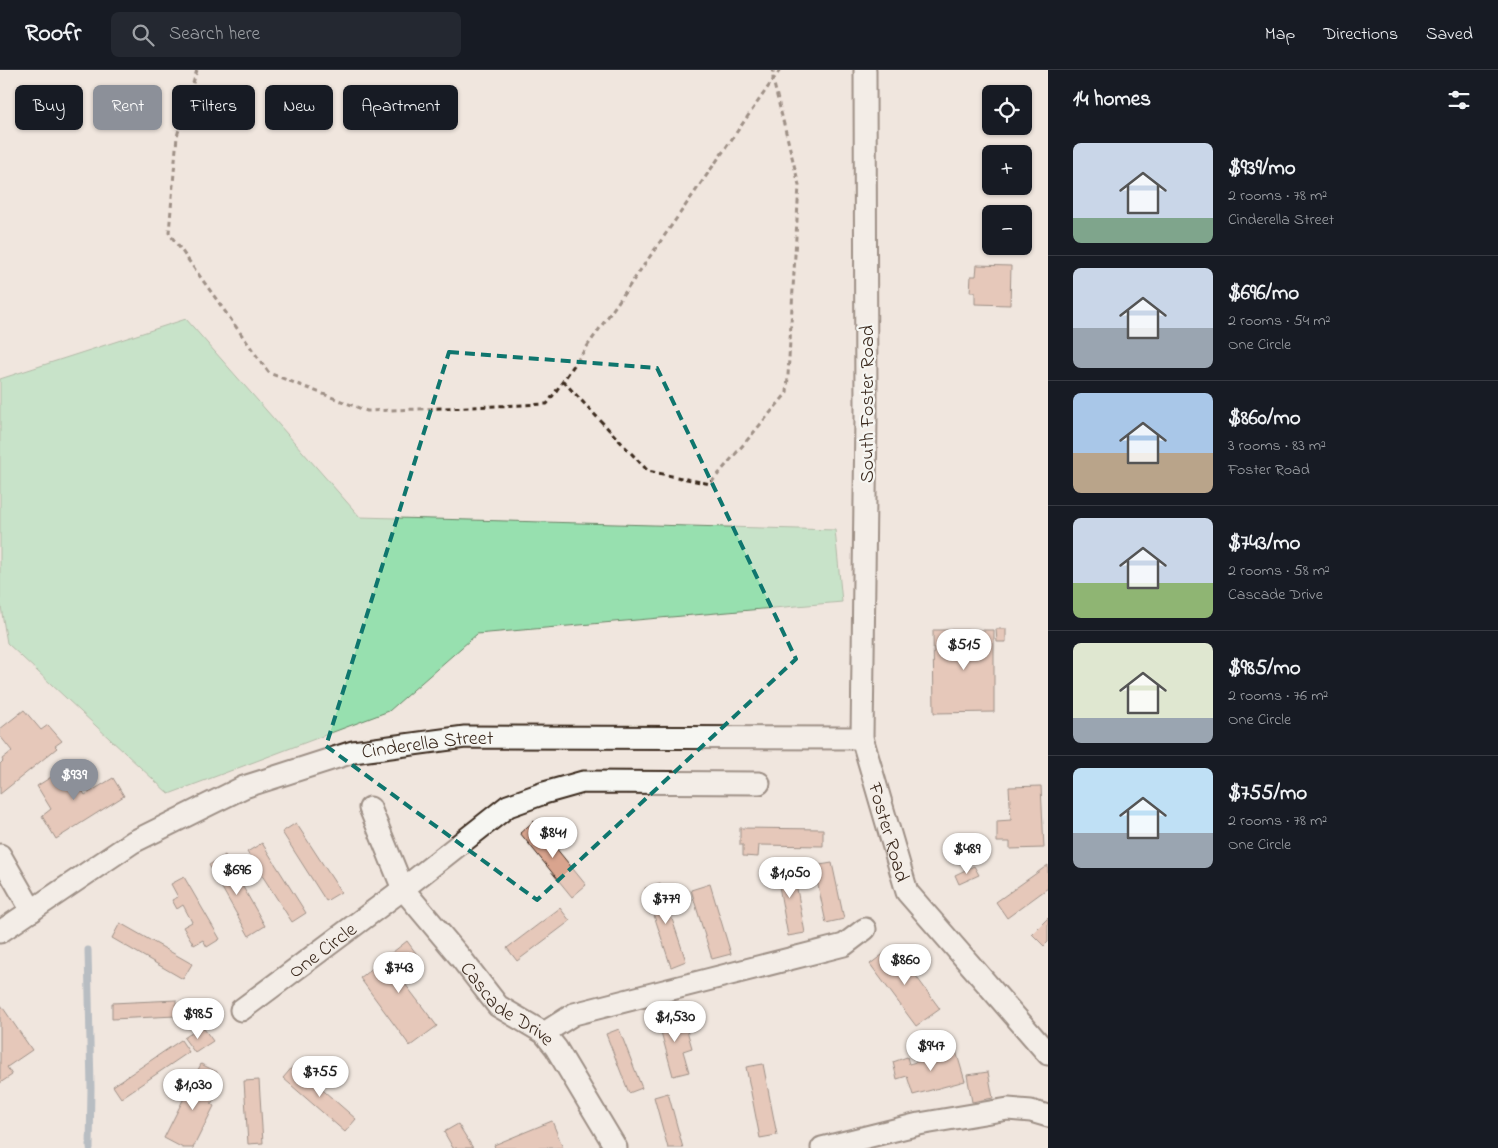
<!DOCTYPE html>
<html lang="en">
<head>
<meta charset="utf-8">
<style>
  :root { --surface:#171b24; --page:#242831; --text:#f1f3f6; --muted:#9ea1a6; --line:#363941; --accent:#8c9099 }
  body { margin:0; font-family:"Indie Flower",sans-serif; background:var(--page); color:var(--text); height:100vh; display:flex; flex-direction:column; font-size:19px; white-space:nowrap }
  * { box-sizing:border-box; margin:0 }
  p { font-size:16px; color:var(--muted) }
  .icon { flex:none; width:28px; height:28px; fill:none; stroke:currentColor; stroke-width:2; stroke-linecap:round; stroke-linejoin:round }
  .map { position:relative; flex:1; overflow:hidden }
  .details { display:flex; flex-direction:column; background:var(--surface); width:450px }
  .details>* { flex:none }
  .guide { position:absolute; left:15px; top:15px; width:475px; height:45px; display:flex; gap:10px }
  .buttons { position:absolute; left:982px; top:15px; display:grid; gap:10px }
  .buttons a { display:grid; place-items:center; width:50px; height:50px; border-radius:8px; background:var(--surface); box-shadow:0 1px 4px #0004; font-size:25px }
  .price { position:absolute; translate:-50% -42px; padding:0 11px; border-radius:18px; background:#fff; color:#222; font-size:16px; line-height:32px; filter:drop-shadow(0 1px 2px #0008) }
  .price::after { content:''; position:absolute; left:50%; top:30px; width:15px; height:11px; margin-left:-8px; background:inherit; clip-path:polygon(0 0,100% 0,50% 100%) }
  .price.active { background:var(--accent); color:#fff }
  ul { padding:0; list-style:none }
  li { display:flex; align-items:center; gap:15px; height:125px; padding:0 25px }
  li+li { border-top:1px solid var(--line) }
  li span { display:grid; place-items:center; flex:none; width:140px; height:100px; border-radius:8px; color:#555 }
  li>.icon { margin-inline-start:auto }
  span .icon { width:60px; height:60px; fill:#fffc; stroke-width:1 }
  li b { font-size:21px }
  h2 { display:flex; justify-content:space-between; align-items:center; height:60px; padding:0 25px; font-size:21px }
  .pill { padding:0 18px; border-radius:8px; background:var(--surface); box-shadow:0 1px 4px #0004; font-size:18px; line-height:45px }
  .pill.active { background:var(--accent); color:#fff }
  header { display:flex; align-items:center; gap:30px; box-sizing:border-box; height:70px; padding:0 25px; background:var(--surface); border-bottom:1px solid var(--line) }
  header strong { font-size:24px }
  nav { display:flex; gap:28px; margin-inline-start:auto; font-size:18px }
  .search { width:350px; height:45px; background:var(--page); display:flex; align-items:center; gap:12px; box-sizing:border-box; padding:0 18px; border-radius:8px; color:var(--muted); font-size:19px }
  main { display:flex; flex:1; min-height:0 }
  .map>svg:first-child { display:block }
</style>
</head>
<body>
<header>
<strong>Roofr</strong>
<div class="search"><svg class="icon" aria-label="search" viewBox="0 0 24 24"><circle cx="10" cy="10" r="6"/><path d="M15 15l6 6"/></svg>Search here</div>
<nav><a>Map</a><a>Directions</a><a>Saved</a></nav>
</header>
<main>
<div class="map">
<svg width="1048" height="1078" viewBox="0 0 1048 1078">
  <rect width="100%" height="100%" fill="#f0e6de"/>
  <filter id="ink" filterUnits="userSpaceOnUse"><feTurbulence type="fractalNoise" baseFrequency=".02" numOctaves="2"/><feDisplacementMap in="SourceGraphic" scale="10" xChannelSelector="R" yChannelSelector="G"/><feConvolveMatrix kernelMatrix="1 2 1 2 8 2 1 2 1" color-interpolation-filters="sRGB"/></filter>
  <g filter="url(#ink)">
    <!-- green -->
    <path fill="#97e0af" stroke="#698566" d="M186,249L360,447L835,460L842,532L477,564L389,641L169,724L7,573L0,531V309Z"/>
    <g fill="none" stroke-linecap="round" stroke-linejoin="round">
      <!-- stream -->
      <path stroke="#738ca0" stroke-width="7" d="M88,880L91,1018L90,1078"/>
    </g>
    <!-- building -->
    <path fill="#d9a48e" stroke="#3b2a1e" d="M977,195L1011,196L1010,235L975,234V222H970L971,206H976Z
      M996,559H1006V572H997Z
      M933,560H994V642L934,643Z
      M24,640L41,660L48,655L62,671L55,676L57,678L30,700L0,724V694L3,691L2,689L12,681L0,666V659Z
      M67,697L85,725L113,708L124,726L56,769L42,746L51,739L37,716Z
      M1041,716L1044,778L1010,779V772H997V751L1011,750L1009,717Z
      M534,751L586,815L572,827L520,763Z
      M296,753L341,822L326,831L282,762Z
      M740,758L823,759V776L759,775L758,787L743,786V775H740Z
      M262,773L306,843L292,852L247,782Z
      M225,785L265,856L249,866L209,795Z
      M792,791L805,863L788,866L775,794Z
      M832,793L844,849L826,853L814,796Z
      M1048,795V818L1007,848L996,832Z
      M974,796L979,805L959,814L955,805Z
      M184,807L220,869L207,877L203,870L194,875L183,857L192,852L183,835L177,839L172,830L178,827L171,814Z
      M660,813L686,891L671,897L645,818Z
      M710,814L731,884L712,889L691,820Z
      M560,838L570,851L517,891L507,878Z
      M1048,848V872L1044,876L1032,864Z
      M120,853L192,894L183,909L112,868Z
      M407,871L421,890L399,906L437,956L410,976L360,908Z
      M894,876L940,939L916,956L870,894Z
      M176,930V946L112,949V933Z
      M1,935L32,980L7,997L12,1005L0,1013V936Z
      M673,942L678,959L686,957L692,978L683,981L689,1002L673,1006L657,947Z
      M202,956L213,971L195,983L184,968Z
      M619,959L642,1018L629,1023L606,964Z
      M181,970L189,982L121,1028L113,1016Z
      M956,981L965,1011L913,1025L907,1006L897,1009L893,992L907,987L909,994Z
      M201,994L217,1002L207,1023L215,1027L211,1034L214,1036L193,1078H183L164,1068Z
      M763,994L777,1065L760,1068L746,997Z
      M294,995L356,1049L345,1062L283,1008Z
      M988,1002L993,1028L972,1032L967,1005Z
      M259,1010L263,1073L248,1074L244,1011Z
      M668,1023L683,1078H668L654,1027Z
      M552,1051L563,1078H495L494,1075Z
      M458,1054L473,1078H453L444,1062Z"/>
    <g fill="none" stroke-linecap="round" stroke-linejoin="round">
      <!-- minor casing -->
      <g stroke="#3b2a1e" stroke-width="25">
        <g id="minor">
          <path id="s1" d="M865,0L866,347L862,668L907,822L1048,984"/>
          <path id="s2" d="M370,738L403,819L460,887L498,936L544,963L556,978L616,1078"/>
          <path d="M0,785L32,841"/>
          <path id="s3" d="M0,862L133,772L244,717L353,682L465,667L862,668"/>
          <path id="s4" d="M241,940L403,819L508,736L544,723L583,712L759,713"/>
          <path d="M544,963L574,944L844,875L865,859"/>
          <path d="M822,1078L919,1054L1008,1039L1031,1041L1048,1046"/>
        </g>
      </g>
      <!-- path -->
      <path stroke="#3b2a1e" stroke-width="3" stroke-dasharray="5 4" stroke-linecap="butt" d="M197,0L177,66L169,163L269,303L367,341L547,334L780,0
        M563,311L648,401L710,414L787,323L799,115L773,10V0"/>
      <!-- minor -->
      <use href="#minor" stroke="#f6f6f2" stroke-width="21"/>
    </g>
  </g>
  <!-- marked area -->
  <path d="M0 0H1048V1078H0ZM449,282L657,298L796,589L537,830L326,676Z" fill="#f0e6de" fill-opacity=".55" fill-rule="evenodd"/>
  <path fill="none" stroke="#0f766e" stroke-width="4" stroke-dasharray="10 6" stroke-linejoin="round" d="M449,282L657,298L796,589L537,830L326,676Z"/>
  <g text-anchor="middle" stroke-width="4.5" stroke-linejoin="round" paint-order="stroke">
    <!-- street labels -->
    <g font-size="20" fill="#3b2a1e" stroke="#f6f6f2">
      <text transform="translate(866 334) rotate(-90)" y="7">South Foster Road</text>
      <text dy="7" stroke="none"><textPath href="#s3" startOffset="474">Cinderella Street</textPath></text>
      <text dy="7" stroke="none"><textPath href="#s1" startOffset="766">Foster Road</textPath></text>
      <text dy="7" stroke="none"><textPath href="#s4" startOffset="101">One Circle</textPath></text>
      <text dy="7" stroke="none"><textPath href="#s2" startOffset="244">Cascade Drive</textPath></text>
    </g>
  </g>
</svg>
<div class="buttons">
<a><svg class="icon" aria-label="locate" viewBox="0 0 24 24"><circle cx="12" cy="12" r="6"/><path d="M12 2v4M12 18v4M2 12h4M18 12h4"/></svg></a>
<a>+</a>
<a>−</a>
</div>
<b class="price" style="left:964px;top:601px">$515</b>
<b class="price active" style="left:74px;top:731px">$939</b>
<b class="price" style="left:553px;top:789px">$841</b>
<b class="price" style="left:967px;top:805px">$489</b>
<b class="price" style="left:237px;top:826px">$696</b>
<b class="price" style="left:790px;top:829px">$1,050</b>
<b class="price" style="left:666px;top:855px">$779</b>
<b class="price" style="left:905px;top:916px">$860</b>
<b class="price" style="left:399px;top:924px">$743</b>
<b class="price" style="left:198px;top:970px">$985</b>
<b class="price" style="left:675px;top:973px">$1,530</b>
<b class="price" style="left:931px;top:1002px">$947</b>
<b class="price" style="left:320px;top:1028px">$755</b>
<b class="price" style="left:193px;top:1041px">$1,030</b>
<div class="guide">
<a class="pill">Buy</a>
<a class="pill active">Rent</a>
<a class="pill">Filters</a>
<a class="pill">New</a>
<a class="pill">Apartment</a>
</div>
</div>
<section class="details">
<h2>14 homes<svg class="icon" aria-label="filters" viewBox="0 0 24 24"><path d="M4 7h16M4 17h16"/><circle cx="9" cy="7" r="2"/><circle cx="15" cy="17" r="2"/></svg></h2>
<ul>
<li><span style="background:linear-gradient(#c9d6e8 75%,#7fa58c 0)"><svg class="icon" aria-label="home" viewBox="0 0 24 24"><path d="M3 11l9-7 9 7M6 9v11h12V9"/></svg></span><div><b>$939/mo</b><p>2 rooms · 78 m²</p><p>Cinderella Street</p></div></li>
<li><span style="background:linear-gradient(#c9d6e8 60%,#9aa5b1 0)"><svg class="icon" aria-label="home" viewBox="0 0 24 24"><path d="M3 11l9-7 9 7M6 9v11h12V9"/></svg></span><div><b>$696/mo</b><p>2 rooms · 54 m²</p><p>One Circle</p></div></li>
<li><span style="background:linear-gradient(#a9c7e8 60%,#b9a48a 0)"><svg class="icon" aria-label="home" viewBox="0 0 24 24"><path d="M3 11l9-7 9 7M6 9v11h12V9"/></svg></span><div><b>$860/mo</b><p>3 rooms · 83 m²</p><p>Foster Road</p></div></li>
<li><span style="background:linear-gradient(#c9d6e8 65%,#8fb573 0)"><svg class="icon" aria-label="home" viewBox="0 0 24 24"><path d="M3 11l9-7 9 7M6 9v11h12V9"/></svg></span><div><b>$743/mo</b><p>2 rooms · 58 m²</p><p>Cascade Drive</p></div></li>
<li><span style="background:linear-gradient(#dfe7d0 75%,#9aa5b1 0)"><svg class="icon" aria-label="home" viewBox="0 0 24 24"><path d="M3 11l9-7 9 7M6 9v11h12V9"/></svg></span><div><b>$985/mo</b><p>2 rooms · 76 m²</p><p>One Circle</p></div></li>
<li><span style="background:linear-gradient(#bfe0f5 65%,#9aa5b1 0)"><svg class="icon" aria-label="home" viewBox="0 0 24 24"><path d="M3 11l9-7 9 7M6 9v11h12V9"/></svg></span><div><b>$755/mo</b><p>2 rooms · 78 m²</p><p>One Circle</p></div></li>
</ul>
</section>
</main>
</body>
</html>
